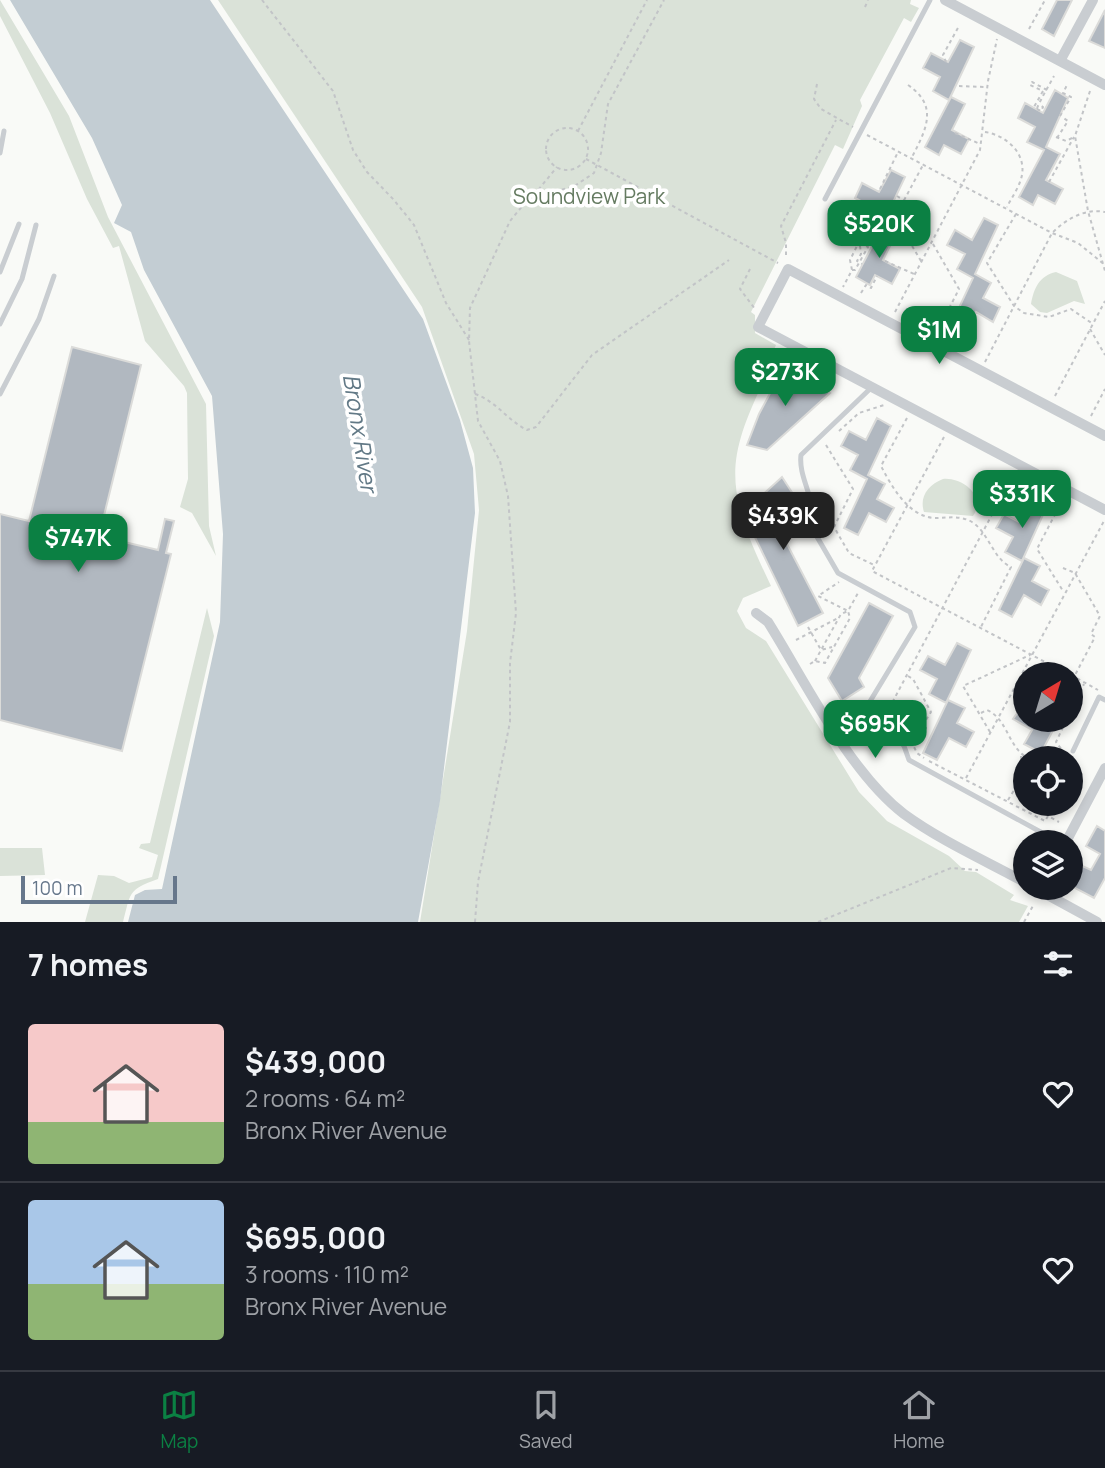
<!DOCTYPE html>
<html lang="en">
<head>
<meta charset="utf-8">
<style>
  :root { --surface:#171b24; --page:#242831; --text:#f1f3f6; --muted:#9ea1a6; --line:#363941; --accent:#0b8043 }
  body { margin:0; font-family:Manrope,sans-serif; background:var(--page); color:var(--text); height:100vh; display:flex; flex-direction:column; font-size:26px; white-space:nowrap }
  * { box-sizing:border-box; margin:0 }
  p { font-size:23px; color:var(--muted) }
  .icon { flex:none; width:38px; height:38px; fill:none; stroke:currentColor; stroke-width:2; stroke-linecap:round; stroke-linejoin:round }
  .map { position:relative; height:922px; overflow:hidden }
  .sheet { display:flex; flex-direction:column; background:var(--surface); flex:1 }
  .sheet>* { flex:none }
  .needle { width:46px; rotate:38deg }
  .fabs { position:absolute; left:1013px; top:662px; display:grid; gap:14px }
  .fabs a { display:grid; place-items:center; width:70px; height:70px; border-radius:50%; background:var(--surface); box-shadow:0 4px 10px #0003; font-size:35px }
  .scale { position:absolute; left:21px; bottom:18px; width:156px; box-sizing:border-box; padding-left:7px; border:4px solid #66778b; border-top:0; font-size:19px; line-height:24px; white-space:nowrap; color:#66778b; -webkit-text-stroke:5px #fff; paint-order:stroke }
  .price { position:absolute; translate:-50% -60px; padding:0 16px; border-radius:14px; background:var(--accent); color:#fff; font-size:23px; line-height:46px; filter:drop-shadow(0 2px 4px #0008) }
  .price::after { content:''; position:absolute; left:50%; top:42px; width:21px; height:16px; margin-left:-10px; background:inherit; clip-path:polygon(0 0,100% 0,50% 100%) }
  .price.current { background:#222; color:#fff }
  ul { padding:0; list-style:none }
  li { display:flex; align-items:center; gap:21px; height:175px; padding:0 28px }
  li+li { border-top:2px solid var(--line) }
  li span { display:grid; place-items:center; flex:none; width:196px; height:140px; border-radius:7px; color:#555 }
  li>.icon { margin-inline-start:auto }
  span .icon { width:84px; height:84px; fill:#fffc; stroke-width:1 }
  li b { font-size:30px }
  h2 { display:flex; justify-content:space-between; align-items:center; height:84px; padding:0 28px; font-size:30px }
  .tab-bar { display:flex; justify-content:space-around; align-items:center; height:98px; border-top:2px solid var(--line); background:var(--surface); font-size:19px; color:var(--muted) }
  .tab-bar a { display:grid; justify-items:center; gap:4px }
  .tab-bar .current { color:var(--accent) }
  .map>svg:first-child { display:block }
</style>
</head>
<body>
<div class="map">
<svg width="1105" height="922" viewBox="0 0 1105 922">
  <rect width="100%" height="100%" fill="#f9faf7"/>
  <!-- green -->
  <path fill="#dae2d8" d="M0,0L69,116L108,217L206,404L209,526L216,556L192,513L180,507L188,479L187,393L184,386L145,341L119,246L113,248L87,199L50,113L0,16Z
    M218,0H911L910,4L919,8L911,22L904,18L860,100L862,106L843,149L835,145L751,312L755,315V333L776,345L773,352L777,354C725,458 720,480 771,586L743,598L737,611L746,628L766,641L859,792L887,821L949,856L965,871L976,872L1014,895L1010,900L1028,906L1019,922H420L467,631L479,510L474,454L422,307Z
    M1056,272L1077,281L1085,304L1074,301L1047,313L1040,312L1031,304C1034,288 1039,276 1056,272Z
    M943,479C962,477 987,496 973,516L924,512C919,497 928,485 943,479Z
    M207,608L214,636L158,879C127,890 131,893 123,922H85L98,875L114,876L129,883L152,877L158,855L139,848L141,844L150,843Z
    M0,848H42L45,875L0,876Z"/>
  <!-- water -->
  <path fill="#c3cdd3" d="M10,0H210L423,319L460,420L473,468L475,513L440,801L418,922H128L135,895L145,890L162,889L220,622L223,534L212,396L144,270L131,232L114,223L122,205L92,138Z"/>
  <!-- building -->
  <path fill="#b1b8c0" stroke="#dbdbd9" stroke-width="2" d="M1057,0H1072L1054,36L1042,29Z
    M1105,10V48L1089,41Z
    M960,40L974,47L949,100L933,91L940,77L923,68L931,53L948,62Z
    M1055,90L1068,98L1046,147L1060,154L1046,180L1063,189L1055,204L1038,195L1033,205L1019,197L1044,150L1027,142L1035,127L1018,118L1025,103L1043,113Z
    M951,97L965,104L952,130L969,139L961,154L944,145L939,155L925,147Z
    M891,170L905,177L880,230L864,222L872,207L855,198L862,183L879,192Z
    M984,218L998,225L975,274L991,283L983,298L1000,307L993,322L976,312L964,335L950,327L973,278L957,269L965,254L947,245L955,230L972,240Z
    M882,227L896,234L883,260L900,269L892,284L875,275L870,285L856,277Z
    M72,347L141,365L99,536L158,550L165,519L174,521L166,553L171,554L122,751L0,720V514L29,521Z
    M783,369L797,376L800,372L830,393L767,450L747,445L759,414Z
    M877,418L891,426L868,475L885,484L877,499L894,508L886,522L869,513L858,535L844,528L867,479L850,470L858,455L841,446L849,431L866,440Z
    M782,477L797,500L775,521L823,613L798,626L750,527L759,522L747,509Z
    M1033,501L1046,508L1022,561L1005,552L1013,537L996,528L1004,514L1021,523Z
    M1024,558L1040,566L1032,581L1049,590L1041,605L1024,595L1012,617L999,610Z
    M869,603L893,616L859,678L864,687L842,701L828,678Z
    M957,643L971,650L946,703L929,694L937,679L920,670L928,656L945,665Z
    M948,700L965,708L957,723L974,732L966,747L949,738L937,760L923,753Z
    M1026,701V719H1059L1041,753L1024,744L1032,730L1013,719Z
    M1097,826L1105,831V878L1094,898L1071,886V876L1078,864L1091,870L1100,854L1086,846Z"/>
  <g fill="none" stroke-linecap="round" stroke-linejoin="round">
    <!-- path -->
    <path stroke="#c2c4c7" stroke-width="2" stroke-dasharray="3.5 3.5" stroke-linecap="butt" d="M262,0L333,91L353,150L367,172L394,200L414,225L446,303L469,340
      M865,7L868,0
      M1029,29L1045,0
      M946,62L943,55L959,26
      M817,84L814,99L821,109L853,127
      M908,85C939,106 926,130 912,157
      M959,86L986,87
      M1047,90L1032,82L1030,85L1043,91L1034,107L1037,108C1042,97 1048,87 1054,76
      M1090,91L1075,136L1088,211L1105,271
      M1037,109L1041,111L1043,107L1040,105
      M1060,116L1071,97L1063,93L1068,83
      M546 149a21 21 0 1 1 42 0a21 21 0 1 1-42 0Z
      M578,131L647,0
      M985,132C1005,135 1026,152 1022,175C1020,186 1012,197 1007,207
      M955,133L980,144
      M867,135L1052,233L1078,243L1105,265
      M1056,137L1066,141L1074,137
      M1057,138L1068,121L1062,117
      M586,159L778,263
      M1049,182L1074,137
      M880,189L898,152
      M534,195L557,167
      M897,196L903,200
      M842,211L860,240L850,260L852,270L843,287
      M1016,214L987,263L1014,306L1024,313L1049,317L1071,309L1093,324
      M933,244L959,289L936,334
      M860,246L861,254L857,261L862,264
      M786,255V243L781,226L836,120
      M885,261L914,274
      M921,261L895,217L923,165
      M750,269L740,289L755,309
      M852,270H855L868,247L861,242
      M861,293L866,285L871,288L877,276
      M895,312L980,150L988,81L997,39
      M1090,329L1105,355
      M960,346L977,316
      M985,362L1052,233C1066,219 1085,208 1105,212
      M475,394C496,401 507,420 527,430L536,427L592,355L729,260
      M1055,396L1105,301
      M1091,416L1105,389
      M907,418L881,466C892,487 908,516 934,518C947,518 960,515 972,522C989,533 993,559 1011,567L981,627
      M839,431L859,413L884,405
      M944,437L872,571L1068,674
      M826,445L853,489L834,527L849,553L874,565
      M1062,501L1037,549L1063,591
      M1063,568L1075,573L1100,616L1091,634L1095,637L1074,677
      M808,627L821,650L832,647
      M796,640L838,618
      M815,661L841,614L848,611L818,596L839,582
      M810,664L815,661L825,663L850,618L848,611L858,593
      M1071,675L1098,690
      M908,676L913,679L931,712L922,726L926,728L915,745
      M1071,711L1084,684
      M981,713L987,710C1008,719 1008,748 1028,758
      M902,728L892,703L1013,475
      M990,732L963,686L1030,655
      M855,738L879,724
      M911,741L917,753L924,758
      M1065,754L1056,742L1067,719
      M1021,756L1022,774
      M929,761L1045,821L1048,816L1059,822
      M1071,761L1083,776
      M966,778L1104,521
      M1008,800L1026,771
      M475,922L478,882L510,722V663L516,613L508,496L500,461L478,421L469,341L470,308L510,221L524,204L534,196L573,187L594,173L601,153L608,104L664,0
      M818,922L951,868L978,870
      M1024,922L1034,904"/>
    <!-- lane -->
    <path stroke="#c9cdd1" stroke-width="5" d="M0,153L4,131
      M825,199L930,0
      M0,272L19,224
      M0,324L22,279L36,225
      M0,394L39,319L54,276
      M886,720L904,746L909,760L1059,842
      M834,728L866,708L915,627L910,612L838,573L809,523C818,500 798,479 801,455L872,387
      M1073,751L1099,697L1105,700"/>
    <!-- street -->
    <path stroke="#c9cdd1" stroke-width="10" d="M945,0L1105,85
      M1060,61L1093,0
      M1105,436L788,269L758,327L1105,510
      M756,613L768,622C805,681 849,772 904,814C941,841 986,861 1026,883
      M1066,842L1105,768
      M1033,887L1097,922"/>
  </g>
  <g text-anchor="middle" stroke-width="7" stroke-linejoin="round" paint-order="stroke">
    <!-- park labels -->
    <g font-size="21" fill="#657b61" stroke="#fff">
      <text x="589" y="204">Soundview Park</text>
    </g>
    <!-- water labels -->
    <g font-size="23" font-style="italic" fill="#627986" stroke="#fff">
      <text transform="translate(360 433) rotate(81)" y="8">Bronx River</text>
    </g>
  </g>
</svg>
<div class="fabs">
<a><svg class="needle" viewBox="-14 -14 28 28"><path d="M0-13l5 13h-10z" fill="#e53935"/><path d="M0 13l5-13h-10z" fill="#9ea1a6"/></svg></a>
<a><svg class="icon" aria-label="locate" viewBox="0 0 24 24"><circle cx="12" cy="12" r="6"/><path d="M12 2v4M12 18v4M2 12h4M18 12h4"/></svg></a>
<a><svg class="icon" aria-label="layers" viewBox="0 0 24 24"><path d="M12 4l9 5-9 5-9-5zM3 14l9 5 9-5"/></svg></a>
</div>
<div class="scale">100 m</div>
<b class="price" style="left:879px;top:260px">$520K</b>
<b class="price" style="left:939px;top:366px">$1M</b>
<b class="price" style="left:785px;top:408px">$273K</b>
<b class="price" style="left:1022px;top:530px">$331K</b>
<b class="price current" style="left:783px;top:552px">$439K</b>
<b class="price" style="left:78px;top:574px">$747K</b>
<b class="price" style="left:875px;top:760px">$695K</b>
</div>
<section class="sheet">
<h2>7 homes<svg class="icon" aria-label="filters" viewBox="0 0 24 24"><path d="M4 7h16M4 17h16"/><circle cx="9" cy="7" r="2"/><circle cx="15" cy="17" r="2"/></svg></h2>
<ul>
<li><span style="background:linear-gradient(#f6c9c9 70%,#8fb573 0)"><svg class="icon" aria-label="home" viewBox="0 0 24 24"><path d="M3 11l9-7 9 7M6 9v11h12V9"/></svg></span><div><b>$439,000</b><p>2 rooms · 64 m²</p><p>Bronx River Avenue</p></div><svg class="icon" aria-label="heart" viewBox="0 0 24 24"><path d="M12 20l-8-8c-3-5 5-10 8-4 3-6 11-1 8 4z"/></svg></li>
<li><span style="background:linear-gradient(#a9c7e8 60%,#8fb573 0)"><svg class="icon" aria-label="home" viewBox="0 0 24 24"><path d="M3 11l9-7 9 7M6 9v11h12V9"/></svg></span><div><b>$695,000</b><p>3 rooms · 110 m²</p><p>Bronx River Avenue</p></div><svg class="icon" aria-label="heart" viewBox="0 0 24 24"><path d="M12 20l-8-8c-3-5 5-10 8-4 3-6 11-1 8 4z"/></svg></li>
</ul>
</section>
<nav class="tab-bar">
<a class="current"><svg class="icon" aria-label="map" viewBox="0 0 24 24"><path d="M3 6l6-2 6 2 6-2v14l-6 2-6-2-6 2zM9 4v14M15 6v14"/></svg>Map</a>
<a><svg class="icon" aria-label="saved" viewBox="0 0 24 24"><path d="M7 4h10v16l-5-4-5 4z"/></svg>Saved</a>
<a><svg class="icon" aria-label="home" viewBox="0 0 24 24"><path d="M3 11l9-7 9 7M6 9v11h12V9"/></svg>Home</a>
</nav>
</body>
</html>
